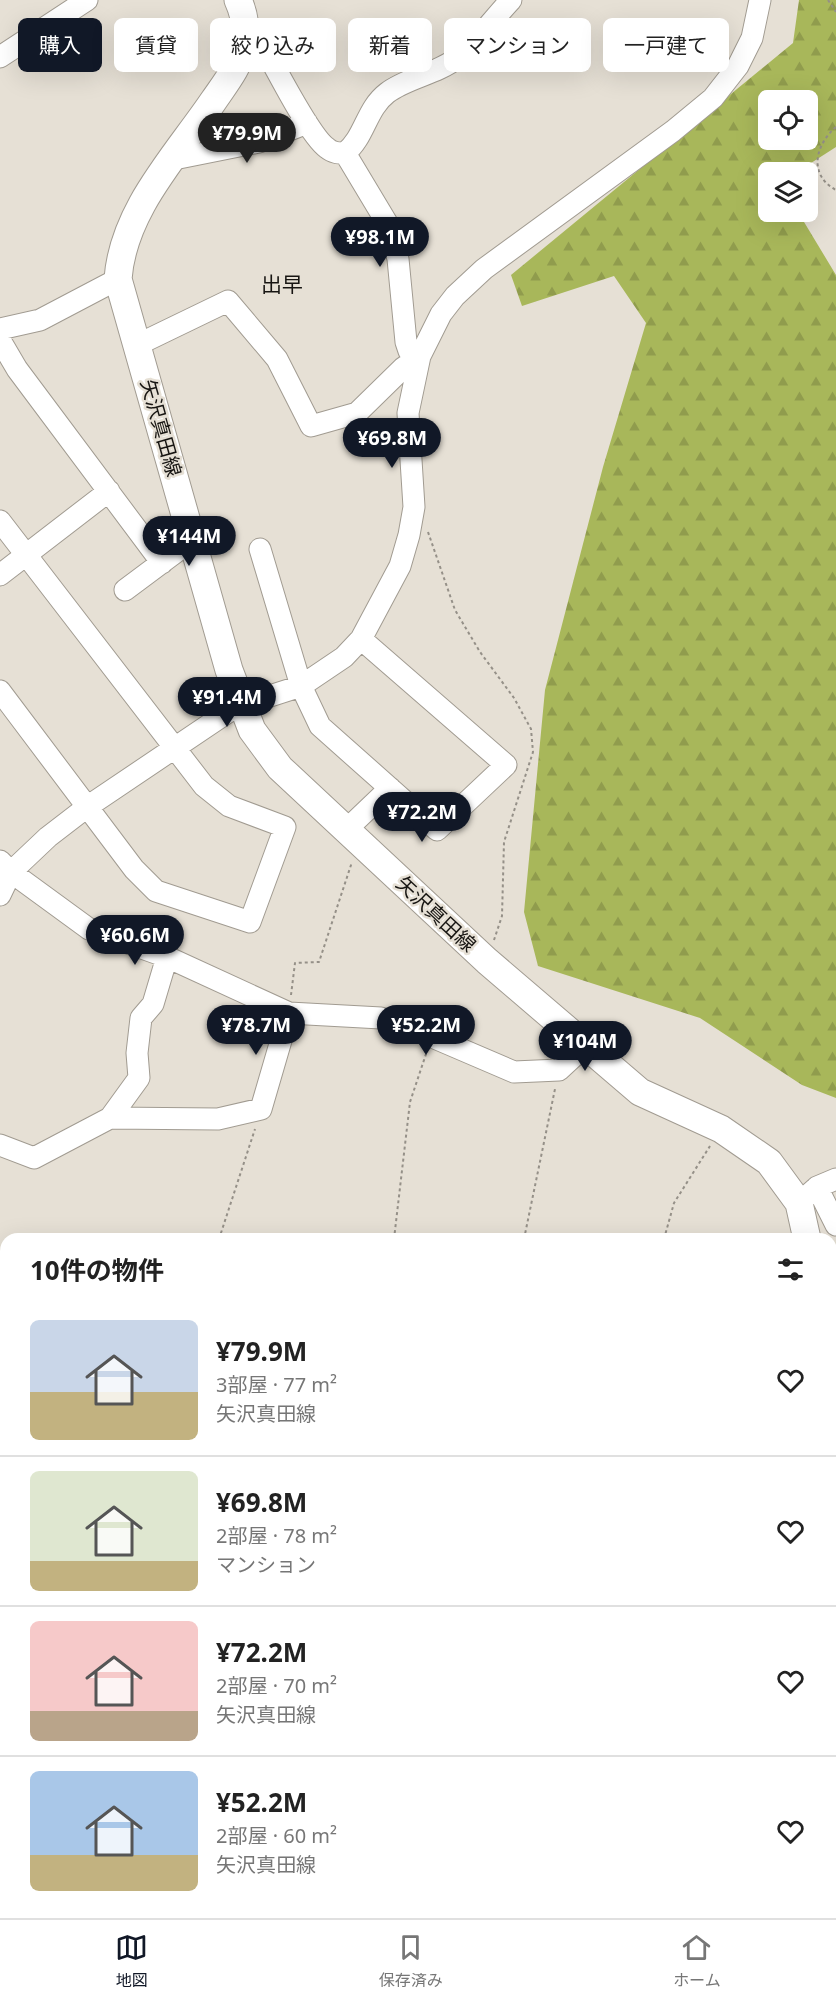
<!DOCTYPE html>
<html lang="ja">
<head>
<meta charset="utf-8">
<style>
  :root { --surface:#fff; --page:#f6f6f6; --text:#222; --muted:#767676; --line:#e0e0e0; --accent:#111827 }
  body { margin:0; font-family:"Noto Sans","Noto Sans JP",sans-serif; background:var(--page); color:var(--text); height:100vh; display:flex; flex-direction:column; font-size:22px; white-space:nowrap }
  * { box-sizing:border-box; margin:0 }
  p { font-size:20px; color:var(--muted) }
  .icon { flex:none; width:33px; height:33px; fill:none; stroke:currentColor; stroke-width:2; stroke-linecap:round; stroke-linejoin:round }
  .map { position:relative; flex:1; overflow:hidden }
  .panel { position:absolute; left:0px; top:1233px; width:837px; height:686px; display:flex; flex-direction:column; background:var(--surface); border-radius:18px 18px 0 0; box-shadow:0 6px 24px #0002 }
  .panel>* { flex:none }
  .banner { position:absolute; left:18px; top:18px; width:801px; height:54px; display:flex; gap:12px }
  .fabs { position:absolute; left:758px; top:90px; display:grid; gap:12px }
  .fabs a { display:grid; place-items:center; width:60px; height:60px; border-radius:9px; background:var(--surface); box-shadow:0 6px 24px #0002; font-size:30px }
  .price { position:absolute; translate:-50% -51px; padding:0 14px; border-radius:21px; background:var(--accent); color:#fff; font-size:20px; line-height:39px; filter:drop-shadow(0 2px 3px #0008) }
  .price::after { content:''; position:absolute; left:50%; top:36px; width:18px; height:14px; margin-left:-9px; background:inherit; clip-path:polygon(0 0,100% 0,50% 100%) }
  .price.current { background:#222; color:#fff }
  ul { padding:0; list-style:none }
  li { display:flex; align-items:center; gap:18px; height:150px; padding:0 30px }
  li+li { border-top:2px solid var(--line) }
  li span { display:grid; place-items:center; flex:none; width:168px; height:120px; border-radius:9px; color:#555 }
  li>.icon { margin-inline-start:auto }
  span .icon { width:72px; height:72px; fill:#fffc; stroke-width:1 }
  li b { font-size:26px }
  h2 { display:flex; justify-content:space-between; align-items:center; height:72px; padding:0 30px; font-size:26px }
  .chip { padding:0 21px; border-radius:9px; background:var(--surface); box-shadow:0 6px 24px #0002; font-size:21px; line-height:54px }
  .chip.current { background:var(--accent); color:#fff }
  .tabs { display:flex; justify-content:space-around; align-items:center; height:84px; border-top:2px solid var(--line); background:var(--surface); font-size:16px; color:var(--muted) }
  .tabs a { display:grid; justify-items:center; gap:3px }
  .tabs .current { color:var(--accent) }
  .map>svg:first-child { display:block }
</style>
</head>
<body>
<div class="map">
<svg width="836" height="1918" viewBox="0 0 836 1918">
  <defs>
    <pattern id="forest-firs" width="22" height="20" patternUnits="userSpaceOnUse" patternTransform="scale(1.5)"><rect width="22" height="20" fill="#a8b75a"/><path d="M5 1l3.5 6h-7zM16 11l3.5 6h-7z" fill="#909c4d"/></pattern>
  </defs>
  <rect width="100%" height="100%" fill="#e6e0d5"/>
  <!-- forest -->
  <path fill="url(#forest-firs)" fill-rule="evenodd" d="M799,0H836V147L797,172H768V212H798L836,275V1098L802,1085L700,1018L538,966L524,912L545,690L603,467L646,323L614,276L522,306L511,275L793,43ZM768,100H807V140H768Z"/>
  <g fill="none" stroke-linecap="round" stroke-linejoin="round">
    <!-- minor casing -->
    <g stroke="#a19b91" stroke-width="23">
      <path id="minor" d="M245,27L254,29C268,53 308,135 327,148C333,153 338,153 345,153C365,137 366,109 387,93C406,78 437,74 457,58C477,42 493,19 511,0
        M0,57L87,0
        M345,153L390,228L398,259L406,342L409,351L420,356
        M174,159L259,142L307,123
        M0,329L40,320L118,279
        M0,340L17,369L162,563
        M137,345L228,301L277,359L311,426L357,413L403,368L420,356
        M0,521L204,786L229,806L285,827L250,922L156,891L134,869L0,691
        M260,549L301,686L320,726L437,830L506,765L361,639
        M0,575L109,491
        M125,590L192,540
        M346,830L390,788
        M0,861L11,872L89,929L167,957L289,1013L381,1018L402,1024L514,1072L559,1070L586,1045
        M0,895L11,872L48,837L87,807L228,712L242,705L301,686L344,657L361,639L400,566L409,535L414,507L408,413L420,356L441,314L455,296L484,269L673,131L713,98L738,66L752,38L760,0
        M110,1118L139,1078L137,1053L141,1018L153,1004L167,957
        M0,1145L34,1158L110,1118L218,1119L261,1109L289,1013
        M817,1187L836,1225
        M799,1203L817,1187L836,1179
        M0,1283L6,1285
        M0,1421L6,1404
        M831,1510L836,1506"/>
    </g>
    <!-- major casing -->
    <g stroke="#a19b91" stroke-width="29">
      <path id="major" d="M238,0C244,13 247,30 244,45C240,65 225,84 214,100C176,156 123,210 118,279L229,670L252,730L280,768L487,961L640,1092L721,1129L769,1162L799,1203L807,1239
        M713,1918L714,1912"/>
    </g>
    <!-- path -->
    <path stroke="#959088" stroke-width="2" stroke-dasharray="3 3" stroke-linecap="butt" d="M828,0L836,12
      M836,127C815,145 808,175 836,190
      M428,532L455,610L480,652L514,698L531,729L533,752L504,842L502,916L494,940
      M291,995L295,963L319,962L352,862
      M219,1239L255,1129
      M394,1239L410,1102L426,1054
      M524,1239L555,1089
      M664,1239L674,1203L710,1146
      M831,1438L836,1428
      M831,1607L836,1624
      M0,1730L6,1732
      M510,1912L524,1918
      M105,1918L106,1912
      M254,1918L256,1912
      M410,1918L412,1912"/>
    <!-- minor -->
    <use href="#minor" stroke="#fff" stroke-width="21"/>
    <!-- major -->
    <use href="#major" stroke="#fff" stroke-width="27"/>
  </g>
  <g text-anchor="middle" stroke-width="5" stroke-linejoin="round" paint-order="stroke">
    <!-- street labels -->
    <g font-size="20" fill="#171512" stroke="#e6e0d5">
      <text transform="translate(161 428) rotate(74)" y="7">矢沢真田線</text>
      <text transform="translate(436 914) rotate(43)" y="7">矢沢真田線</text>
    </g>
    <!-- neighbourhood labels -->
    <g font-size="21" fill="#171512" stroke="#e6e0d5">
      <text x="282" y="292">出早</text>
    </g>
  </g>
</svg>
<div class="fabs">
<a><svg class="icon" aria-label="locate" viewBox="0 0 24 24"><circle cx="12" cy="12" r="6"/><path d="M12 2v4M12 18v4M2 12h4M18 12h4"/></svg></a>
<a><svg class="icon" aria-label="layers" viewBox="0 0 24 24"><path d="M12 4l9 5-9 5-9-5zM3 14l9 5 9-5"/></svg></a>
</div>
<b class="price current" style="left:247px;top:164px">¥79.9M</b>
<b class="price" style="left:380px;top:268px">¥98.1M</b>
<b class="price" style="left:392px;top:469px">¥69.8M</b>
<b class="price" style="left:189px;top:567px">¥144M</b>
<b class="price" style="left:227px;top:728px">¥91.4M</b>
<b class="price" style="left:422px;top:843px">¥72.2M</b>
<b class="price" style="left:135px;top:966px">¥60.6M</b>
<b class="price" style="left:256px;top:1056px">¥78.7M</b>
<b class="price" style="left:426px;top:1056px">¥52.2M</b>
<b class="price" style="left:585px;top:1072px">¥104M</b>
<div class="banner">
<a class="chip current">購入</a>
<a class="chip">賃貸</a>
<a class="chip">絞り込み</a>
<a class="chip">新着</a>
<a class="chip">マンション</a>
<a class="chip">一戸建て</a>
</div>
<section class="panel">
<h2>10件の物件<svg class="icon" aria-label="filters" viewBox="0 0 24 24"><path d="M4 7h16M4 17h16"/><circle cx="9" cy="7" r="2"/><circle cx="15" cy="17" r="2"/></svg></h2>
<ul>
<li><span style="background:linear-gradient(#c9d6e8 60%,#c2b280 0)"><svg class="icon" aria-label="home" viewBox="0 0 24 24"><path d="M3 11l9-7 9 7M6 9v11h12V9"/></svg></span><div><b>¥79.9M</b><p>3部屋 · 77 m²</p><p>矢沢真田線</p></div><svg class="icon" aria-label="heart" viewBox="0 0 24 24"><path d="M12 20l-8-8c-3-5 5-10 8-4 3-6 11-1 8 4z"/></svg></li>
<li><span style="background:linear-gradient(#dfe7d0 75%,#c2b280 0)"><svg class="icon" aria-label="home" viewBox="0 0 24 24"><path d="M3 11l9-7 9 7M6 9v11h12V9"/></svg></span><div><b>¥69.8M</b><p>2部屋 · 78 m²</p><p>マンション</p></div><svg class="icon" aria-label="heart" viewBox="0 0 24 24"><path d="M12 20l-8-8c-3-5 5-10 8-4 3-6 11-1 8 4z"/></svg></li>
<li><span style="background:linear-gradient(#f6c9c9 75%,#b9a48a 0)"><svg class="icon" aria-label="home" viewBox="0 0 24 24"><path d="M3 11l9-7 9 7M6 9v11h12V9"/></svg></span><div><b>¥72.2M</b><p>2部屋 · 70 m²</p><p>矢沢真田線</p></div><svg class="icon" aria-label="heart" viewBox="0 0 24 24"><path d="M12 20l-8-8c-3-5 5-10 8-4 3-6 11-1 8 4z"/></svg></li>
<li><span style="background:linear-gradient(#a9c7e8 70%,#c2b280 0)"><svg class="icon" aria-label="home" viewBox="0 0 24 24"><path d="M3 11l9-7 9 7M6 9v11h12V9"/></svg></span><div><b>¥52.2M</b><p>2部屋 · 60 m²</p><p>矢沢真田線</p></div><svg class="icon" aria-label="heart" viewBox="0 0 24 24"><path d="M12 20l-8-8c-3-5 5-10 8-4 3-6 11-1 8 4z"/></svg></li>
</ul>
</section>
</div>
<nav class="tabs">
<a class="current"><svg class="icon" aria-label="map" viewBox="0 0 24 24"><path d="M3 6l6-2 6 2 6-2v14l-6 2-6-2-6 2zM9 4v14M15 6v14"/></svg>地図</a>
<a><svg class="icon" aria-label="saved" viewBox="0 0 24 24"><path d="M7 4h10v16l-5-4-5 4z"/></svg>保存済み</a>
<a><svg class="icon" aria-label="home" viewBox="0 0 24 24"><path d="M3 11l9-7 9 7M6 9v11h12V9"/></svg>ホーム</a>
</nav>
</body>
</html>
